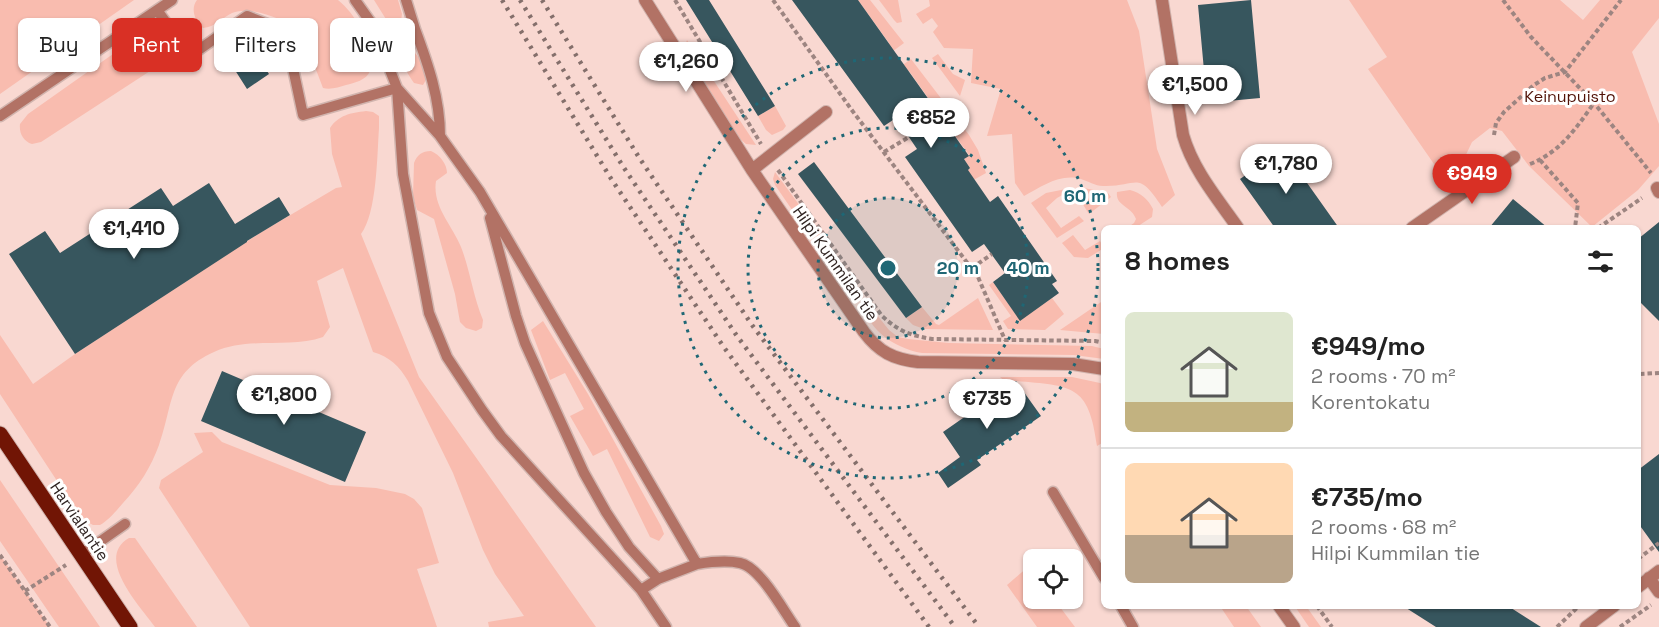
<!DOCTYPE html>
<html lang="en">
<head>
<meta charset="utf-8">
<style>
  :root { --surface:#fff; --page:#f6f6f6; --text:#222; --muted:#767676; --line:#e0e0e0; --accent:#d93025 }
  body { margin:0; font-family:"Space Grotesk",sans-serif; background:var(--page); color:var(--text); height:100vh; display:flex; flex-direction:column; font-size:22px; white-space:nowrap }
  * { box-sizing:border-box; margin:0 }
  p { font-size:20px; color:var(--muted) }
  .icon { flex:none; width:33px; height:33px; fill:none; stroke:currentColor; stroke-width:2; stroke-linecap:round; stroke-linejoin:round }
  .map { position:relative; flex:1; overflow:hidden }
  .drawer { position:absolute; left:1101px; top:225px; width:540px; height:384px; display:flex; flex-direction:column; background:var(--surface); border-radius:9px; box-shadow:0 2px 4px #0004 }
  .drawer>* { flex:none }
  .hud { position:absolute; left:18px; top:18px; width:570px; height:54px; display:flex; gap:12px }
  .controls { position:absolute; left:1023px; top:549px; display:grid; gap:12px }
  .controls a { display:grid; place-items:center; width:60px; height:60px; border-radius:9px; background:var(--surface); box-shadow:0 2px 4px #0004; font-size:30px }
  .price { position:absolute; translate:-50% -51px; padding:0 14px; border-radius:21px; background:#fff; color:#222; font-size:20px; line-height:39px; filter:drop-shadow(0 2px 3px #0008) }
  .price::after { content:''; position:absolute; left:50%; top:36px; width:18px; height:14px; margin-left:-9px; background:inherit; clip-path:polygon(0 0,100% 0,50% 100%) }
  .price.active { background:var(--accent); color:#fff }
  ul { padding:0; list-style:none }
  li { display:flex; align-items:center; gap:18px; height:150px; padding:0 24px }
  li+li { border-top:2px solid var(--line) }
  li span { display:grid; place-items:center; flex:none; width:168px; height:120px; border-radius:9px; color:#555 }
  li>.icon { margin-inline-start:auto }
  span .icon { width:72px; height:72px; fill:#fffc; stroke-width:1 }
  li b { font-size:26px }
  h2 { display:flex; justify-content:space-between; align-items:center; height:72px; padding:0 24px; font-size:26px }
  .chip { padding:0 21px; border-radius:9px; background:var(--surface); box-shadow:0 2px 4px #0004; font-size:21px; line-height:54px }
  .chip.active { background:var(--accent); color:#fff }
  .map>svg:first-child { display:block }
</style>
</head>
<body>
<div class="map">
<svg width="1659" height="627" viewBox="0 0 1659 627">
  <rect width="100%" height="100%" fill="#f9d8d1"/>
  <!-- green -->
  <path fill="#f9bcaf" d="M0,0H134L0,94Z
    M197,0H338C357,16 364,33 369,57C370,61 372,67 370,71C367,80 354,83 346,85C339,87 331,90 323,88L300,28C281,20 253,5 232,13C222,18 215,27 203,28C195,21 190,9 197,0Z
    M374,0H398L402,14L401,21L389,24Z
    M858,0H870L904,43L881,60L889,43Z
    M879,0H898L902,22L897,23L894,20Z
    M929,0H1127L1139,31L1157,149L1175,195L1162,207C1137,169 1139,187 1103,186C1095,186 1088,181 1081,179C1060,173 1041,187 1024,196L1015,183L1012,134L987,136L1001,89L971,83L973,49L944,48L933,32L938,26L932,18L923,24L916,14L930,6Z
    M1349,0H1560L1583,20L1600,0H1659V18L1632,52L1659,124V166L1638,190L1592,227L1529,166L1502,131L1490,128L1472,142L1463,161L1443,177L1368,69L1387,57Z
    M151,37C160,39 168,42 170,53L167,60L41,142L32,144C23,141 19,133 20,124L28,114L130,42Z
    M687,40L756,145L746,144L739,138L683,51Z
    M404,48L412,50C421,59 432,73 423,85L414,83C407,73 398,59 404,48Z
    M938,54L953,74L965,80L960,96L932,58Z
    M911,59L969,135L978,150L986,173L970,182L964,173L970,168L964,159L969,155L909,71L897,69Z
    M775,106L786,126L783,130L772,135L766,130L758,116Z
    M366,111L373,112L379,116V128C377,156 377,213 361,234L419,377L596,627H489L488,622L524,616L495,574L483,550L453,473L408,381C399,366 390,357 373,352L343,268L317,281L330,327L323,337C289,349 249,336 214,352C167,373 174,404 159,445C151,467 139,486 123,503C116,511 109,520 100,525H93L82,519L0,394V335L33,384L75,354L260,233L336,188L342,187L332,154L330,128C339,115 350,113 366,111Z
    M431,151C440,155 447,164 447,173L436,181C432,206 452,225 461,247C470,270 473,296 483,320L482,328L476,331L466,328L460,322L455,294L434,219L417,210L413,197L414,163C417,155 422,151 431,151Z
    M775,172L822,236H810L775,185L773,179Z
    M1071,188L1074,191L1075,198L1069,202L1064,194L1057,198L1046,208L1061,228L1079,216L1084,221L1057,238L1031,203L1046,193Z
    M1084,188L1108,193L1111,197L1089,214L1082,203L1081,190Z
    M1130,190C1141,193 1148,199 1153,209L1152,217L1135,228H1127L1134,223L1136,219C1132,206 1115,206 1117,192Z
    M1073,235L1085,250L1100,241L1104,248L1088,258L1074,257L1062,243Z
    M993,282L1020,320L1052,298L1064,314L1045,330L1008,329L1003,321L1011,316L989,285Z
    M861,295L889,330L898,337L908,339L949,343L1092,346L1104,349V359L1074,355L922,353C893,348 863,327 861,295Z
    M978,298L993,330L924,329L913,325L906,318L922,307L936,324L939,325Z
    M1104,300V334L1060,330Z
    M543,321L588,394L661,526L664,534L659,541L650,537L607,449L593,456L570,416L584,409L565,373L550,380L531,330Z
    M1000,377H1072L1100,383L1104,385V442L1097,446C1089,384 1072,386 1016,381L1009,385Z
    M212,432L222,442L330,485L376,488L405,494L414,499L422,508L439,563L417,569L437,627H250L159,488L161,480L203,452L194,433Z
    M0,480L100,627H59L0,541Z
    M129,538H135L197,627H155C140,606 94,558 129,538Z
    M0,555L50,627H0Z
    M1029,566L1033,572L1034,598L1054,599L1075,627H1037L1007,585Z
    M1220,606H1246L1261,627H1234Z
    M1299,606H1306L1321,627H1309L1296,608Z"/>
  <!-- building -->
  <path fill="#37565e" d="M686,0H709L775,106L758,116Z
    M792,0H858L969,156L964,159L970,168L968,170L990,202L998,196L1057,281L1052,284L1059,293L1020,321L993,282L1005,273L984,244L972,252L905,157L917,149L896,118L884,126Z
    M1251,0L1260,98L1207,103L1198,5Z
    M255,53L269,74L247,89L233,67Z
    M1283,149L1339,228H1275L1240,179Z
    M814,162L922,307L906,318L798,174Z
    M209,183L235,224L279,197L290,215L247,241V242L75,354L9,254L45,231L60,253L161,188L173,206Z
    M1513,199L1548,228H1489Z
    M1659,222V321L1638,300V239Z
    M222,371L366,432L345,482L201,421Z
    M1016,381L1041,416L977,460L981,465L948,488L938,473L960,457L943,432Z
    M1659,454V552L1638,523V470Z
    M1403,606H1508L1541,627H1436Z"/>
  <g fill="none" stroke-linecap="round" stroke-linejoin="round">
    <!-- lane casing -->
    <g stroke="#d1b4ae" stroke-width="13">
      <path id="lane" d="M355,0L372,24L397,88L403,174L429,313L447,357L482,410L501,436L641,590L666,627
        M157,10L190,56L247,16L285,31L303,115L397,88L440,136L480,192L697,564C710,562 726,560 740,563C760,567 783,610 795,627
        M415,29C428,64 440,98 440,136
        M382,46L415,29L406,0
        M0,116L172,0
        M490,218L516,316L525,343L543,383L584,473L606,512L629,547L658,579
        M1053,492L1104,578
        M81,555L125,524
        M641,590L658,579L697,564
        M1121,606L1133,627"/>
    </g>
    <!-- street casing -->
    <g stroke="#d1b4ae" stroke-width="14">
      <path id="street" d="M645,0L752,170L864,332C879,352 893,359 918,362L1073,364L1104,369
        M1162,0L1183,135C1193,170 1217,198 1238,228
        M752,170L826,112
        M1657,188L1659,192
        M1412,228L1514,157
        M1649,578L1659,592
        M1638,587L1659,571
        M1279,606L1294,627
        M1586,627L1614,606"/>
    </g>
    <!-- primary casing -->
    <g stroke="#d1b4ae" stroke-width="17">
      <path id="primary" d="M0,434L130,627"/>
    </g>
    <!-- path -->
    <path stroke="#9d8581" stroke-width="4" stroke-dasharray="4.5 3" stroke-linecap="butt" d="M675,0L761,144
      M773,0L851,109L978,277L1005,340
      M1503,0L1531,37L1594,103L1651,173
      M1494,135L1496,123L1504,112L1534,85L1545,78L1565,72L1621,0
      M884,152L909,137
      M1540,160L1578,203L1575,228
      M1530,164C1560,152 1575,130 1594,103
      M778,170L882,316C900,332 909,335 932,339L1095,341L1104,343
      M1598,228L1642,198
      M972,268L992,254
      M1640,374L1659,373
      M0,555L50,627
      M1638,559L1659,543
      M25,591L66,565
      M1317,606L1332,627
      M1557,627L1579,606
      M1620,627L1651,605"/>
    <!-- lane -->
    <use href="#lane" stroke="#b27265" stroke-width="10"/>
    <!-- street -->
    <use href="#street" stroke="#b27265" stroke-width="12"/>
    <!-- primary -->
    <use href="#primary" stroke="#711505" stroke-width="15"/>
    <!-- rail -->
    <path stroke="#846f6b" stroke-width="4.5" stroke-dasharray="3 6" stroke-linecap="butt" d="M502,0L610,177L723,346L929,627
      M520,0L624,168L737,336L955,627
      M542,0L640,159L752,325L979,627"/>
  </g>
  <!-- distance rings -->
  <circle cx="888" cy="268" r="70" fill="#1f6775" fill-opacity=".12"/>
  <g fill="none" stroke="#1f6775" stroke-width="3" stroke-dasharray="3 6">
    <circle cx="888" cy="268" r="70"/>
    <circle cx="888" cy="268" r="140"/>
    <circle cx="888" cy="268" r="210"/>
  </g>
  <g text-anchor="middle" stroke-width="6" stroke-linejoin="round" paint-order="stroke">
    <!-- park labels -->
    <g font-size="16" fill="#501207" stroke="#fff">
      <text x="1570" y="102">Keinupuisto</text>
    </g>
    <!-- street labels -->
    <g font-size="16" fill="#302422" stroke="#fff">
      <text transform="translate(836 263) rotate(55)" y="6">Hilpi Kummilan tie</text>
      <text transform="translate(80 521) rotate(56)" y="6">Harvialantie</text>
    </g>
  </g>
  <circle cx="888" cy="268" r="9" fill="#1f6775" stroke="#fff" stroke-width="3"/>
  <g font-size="18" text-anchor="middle" font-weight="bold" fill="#1f6775" stroke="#fff" stroke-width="6" stroke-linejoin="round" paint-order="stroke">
    <text x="1085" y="202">60 m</text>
    <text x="958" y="274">20 m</text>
    <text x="1028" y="274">40 m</text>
  </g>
</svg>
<div class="controls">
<a><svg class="icon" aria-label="locate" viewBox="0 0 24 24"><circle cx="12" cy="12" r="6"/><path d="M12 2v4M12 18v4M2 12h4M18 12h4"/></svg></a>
</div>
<b class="price" style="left:686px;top:93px">€1,260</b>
<b class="price" style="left:1195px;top:116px">€1,500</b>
<b class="price" style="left:931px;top:149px">€852</b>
<b class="price" style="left:1286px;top:195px">€1,780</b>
<b class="price active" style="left:1472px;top:205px">€949</b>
<b class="price" style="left:134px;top:260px">€1,410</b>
<b class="price" style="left:284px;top:426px">€1,800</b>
<b class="price" style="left:987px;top:430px">€735</b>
<div class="hud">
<a class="chip">Buy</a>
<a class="chip active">Rent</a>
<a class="chip">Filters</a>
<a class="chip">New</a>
</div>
<section class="drawer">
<h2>8 homes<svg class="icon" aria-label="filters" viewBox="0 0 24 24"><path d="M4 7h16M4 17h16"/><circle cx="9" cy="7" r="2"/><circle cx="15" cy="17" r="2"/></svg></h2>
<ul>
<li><span style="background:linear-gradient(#dfe7d0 75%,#c2b280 0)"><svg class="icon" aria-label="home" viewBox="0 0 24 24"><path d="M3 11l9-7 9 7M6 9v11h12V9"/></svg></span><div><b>€949/mo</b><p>2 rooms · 70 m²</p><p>Korentokatu</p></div></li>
<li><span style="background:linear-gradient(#ffd9b3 60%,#b9a48a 0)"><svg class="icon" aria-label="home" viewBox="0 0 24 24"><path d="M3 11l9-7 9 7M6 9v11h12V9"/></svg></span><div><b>€735/mo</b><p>2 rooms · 68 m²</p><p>Hilpi Kummilan tie</p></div></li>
</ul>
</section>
</div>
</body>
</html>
